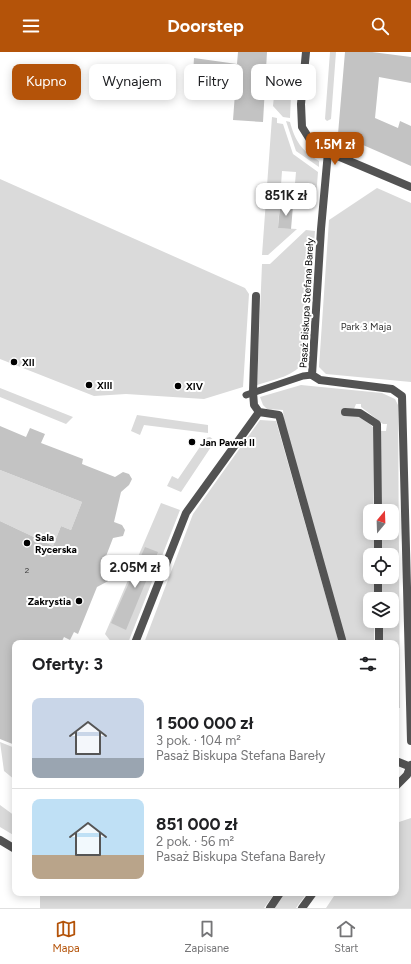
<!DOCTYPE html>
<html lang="pl">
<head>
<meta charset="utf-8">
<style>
  :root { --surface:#fff; --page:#f2f2f2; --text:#202124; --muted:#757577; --line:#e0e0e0; --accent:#b45309 }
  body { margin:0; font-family:Figtree,sans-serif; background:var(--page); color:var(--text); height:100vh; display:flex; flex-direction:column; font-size:15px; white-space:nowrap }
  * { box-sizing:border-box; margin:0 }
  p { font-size:13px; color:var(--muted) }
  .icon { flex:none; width:22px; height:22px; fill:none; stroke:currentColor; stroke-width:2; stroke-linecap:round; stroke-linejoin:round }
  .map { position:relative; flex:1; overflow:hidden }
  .sheet { position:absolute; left:12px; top:588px; width:387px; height:256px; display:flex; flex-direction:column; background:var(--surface); border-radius:8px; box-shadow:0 2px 10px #0003 }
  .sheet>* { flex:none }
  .top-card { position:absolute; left:12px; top:12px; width:387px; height:36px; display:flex; gap:8px }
  .needle { width:26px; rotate:19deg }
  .fabs { position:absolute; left:363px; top:452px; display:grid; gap:8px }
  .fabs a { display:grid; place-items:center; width:36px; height:36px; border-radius:8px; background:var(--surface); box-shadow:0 2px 10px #0003; font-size:20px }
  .price { position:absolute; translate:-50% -34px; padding:0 9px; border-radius:8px; background:#fff; color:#222; font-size:13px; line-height:26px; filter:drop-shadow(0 1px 2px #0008) }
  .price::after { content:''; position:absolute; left:50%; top:24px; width:12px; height:9px; margin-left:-6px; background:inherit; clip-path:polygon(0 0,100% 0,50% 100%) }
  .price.current { background:var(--accent); color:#fff }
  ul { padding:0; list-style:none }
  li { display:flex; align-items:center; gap:12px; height:100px; padding:0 20px }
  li+li { border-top:1px solid var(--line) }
  li span { display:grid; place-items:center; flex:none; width:112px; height:80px; border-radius:8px; color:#555 }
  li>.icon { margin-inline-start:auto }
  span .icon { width:48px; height:48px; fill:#fffc; stroke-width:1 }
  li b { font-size:17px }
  h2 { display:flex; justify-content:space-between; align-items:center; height:48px; padding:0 20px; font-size:17px }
  .tag { padding:0 14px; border-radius:8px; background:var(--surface); box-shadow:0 2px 10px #0003; font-size:14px; line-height:36px }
  .tag.current { background:var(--accent); color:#fff }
  header { display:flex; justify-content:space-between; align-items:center; height:52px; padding:0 20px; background:var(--accent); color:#fff; font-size:18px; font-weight:700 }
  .tab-bar { display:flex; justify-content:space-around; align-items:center; height:56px; border-top:1px solid var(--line); background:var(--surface); font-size:11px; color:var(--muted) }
  .tab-bar a { display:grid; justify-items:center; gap:2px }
  .tab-bar .current { color:var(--accent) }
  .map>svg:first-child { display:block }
</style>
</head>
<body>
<header><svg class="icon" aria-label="menu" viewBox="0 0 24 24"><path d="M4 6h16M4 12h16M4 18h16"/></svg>Doorstep<svg class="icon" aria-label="search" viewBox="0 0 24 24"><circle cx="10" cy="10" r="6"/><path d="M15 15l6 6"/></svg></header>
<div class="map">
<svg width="411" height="856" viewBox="0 0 411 856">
  <rect width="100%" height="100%" fill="#fff"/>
  <!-- green -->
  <path fill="#dadada" d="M330,0H336L331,67L327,69L325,67Z
    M277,13L286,15L292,20L290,66L283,65L273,54Z
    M272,65L277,66V71L283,72L293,102L318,120L316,145L294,143L296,120L282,119L278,176L297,177L268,203H262Z
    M286,69L290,70C295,89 302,99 319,109V115L296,99Z
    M0,127L245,236L249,242L243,335L204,347L126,342L94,344L0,307Z
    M377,136L411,151V330L326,322L319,315L329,168Z
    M306,178L315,179L305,308C295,325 274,327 257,333L262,212H270Z
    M301,333L382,341L395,347L398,353L400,656H396V591H382V569H392V547H382V525H392V503H382V481H392V459H381V379H386L387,372H383L361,355V352H356L354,357H342V362L360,364L373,375V459H370V481H374V503H370V525H374V547H370V569H374V591H346L284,370L283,358L267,357L263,353L260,345Z
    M0,336L73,365L66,372L0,345Z
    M137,363L208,373V381L144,373L140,383L131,379Z
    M260,368L276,369L339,591H144L193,462Z
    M210,385L215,389L181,440L167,434L172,424L178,427L206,386Z
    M0,418L82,450L71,478L61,474L53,494L0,469Z
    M161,451L180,458L128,591H112L105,582Z
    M0,690L15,696V728L4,719Z
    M0,753L15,764V784L0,775Z
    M411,766V856H326L336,841H396V771Z
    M40,841H275L264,856H40Z
    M284,841H307L296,856H274Z"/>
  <!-- building -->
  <path fill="#c3c3c3" d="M238,0H267L263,70L233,68L236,28L193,22L194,6L237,12Z
    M345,0H372L411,5V31L379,25L375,66L398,76L400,69L411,74V114L338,82Z
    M280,153L293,154L291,177L278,176Z
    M0,374L26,385L30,376L45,382L41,391L83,407L82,412L115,425L123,420L129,422L132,427L129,433L121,440L114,470L122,473L125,478L123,484L113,486L103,512L112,527L97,535L78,582L74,580L70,588L64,585L61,591H15V693L0,687V469L53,494L61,474L71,478L82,450L0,418Z
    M145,495L158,500L126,578L111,571Z"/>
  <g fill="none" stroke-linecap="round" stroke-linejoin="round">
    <!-- service -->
    <path stroke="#535353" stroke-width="7" d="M246,343L303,324L312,323"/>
    <!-- pedestrian -->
    <path stroke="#535353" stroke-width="8" d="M328,100L321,177L312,323L320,328L392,337L402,344L411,689
      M259,360L279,363L343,591
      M345,360L360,361L377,372L378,459
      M378,481V503
      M378,525V547
      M379,569V591
      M135,591L186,461L259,360L254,353L253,340L256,244
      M396,709L411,715
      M396,734L407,723L411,713
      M0,788L15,797
      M270,856L280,841
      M302,856L313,841"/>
    <!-- minor -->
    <path stroke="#535353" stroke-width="8" d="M306,0L301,52L302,75L312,91L328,100L411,135"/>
  </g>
  <!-- markers -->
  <g fill="#000" stroke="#fff" stroke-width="1.5">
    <circle cx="14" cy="310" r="4"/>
    <circle cx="89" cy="333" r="4"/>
    <circle cx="178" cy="334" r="4"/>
    <circle cx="192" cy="390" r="4"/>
    <circle cx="27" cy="491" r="4"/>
    <circle cx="79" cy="549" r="4"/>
  </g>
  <g text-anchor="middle" stroke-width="4" stroke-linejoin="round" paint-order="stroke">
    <!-- number labels -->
    <g font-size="8" fill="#313131">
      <text x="27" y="521">2</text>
    </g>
    <!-- street labels -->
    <g font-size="10" fill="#000" stroke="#fff">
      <text transform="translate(306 251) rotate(-87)" y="4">Pasaż Biskupa Stefana Bareły</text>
    </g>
    <!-- park labels -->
    <g font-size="10" fill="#313131" stroke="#fff">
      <text x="366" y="278">Park 3 Maja</text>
    </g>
    <!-- poi labels -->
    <g font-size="10" font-weight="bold" fill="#000" stroke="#fff" text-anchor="start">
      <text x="22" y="314">XII</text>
      <text x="97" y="337">XIII</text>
      <text x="186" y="338">XIV</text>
      <text x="200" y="394">Jan Paweł II</text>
      <text x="35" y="489">Sala<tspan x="35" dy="12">Rycerska</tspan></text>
      <text x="71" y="553" text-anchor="end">Zakrystia</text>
    </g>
  </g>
</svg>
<div class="fabs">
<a><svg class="needle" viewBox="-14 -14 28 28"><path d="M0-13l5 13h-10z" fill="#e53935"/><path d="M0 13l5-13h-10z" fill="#757577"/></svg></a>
<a><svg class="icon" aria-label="locate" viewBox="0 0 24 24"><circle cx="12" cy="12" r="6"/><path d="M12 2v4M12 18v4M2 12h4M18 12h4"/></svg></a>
<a><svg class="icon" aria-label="layers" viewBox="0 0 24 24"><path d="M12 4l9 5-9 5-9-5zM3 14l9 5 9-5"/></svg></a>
</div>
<b class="price current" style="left:335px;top:114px">1.5M zł</b>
<b class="price" style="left:286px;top:165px">851K zł</b>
<b class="price" style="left:135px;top:537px">2.05M zł</b>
<div class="top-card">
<a class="tag current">Kupno</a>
<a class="tag">Wynajem</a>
<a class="tag">Filtry</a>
<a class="tag">Nowe</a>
</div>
<section class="sheet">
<h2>Oferty: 3<svg class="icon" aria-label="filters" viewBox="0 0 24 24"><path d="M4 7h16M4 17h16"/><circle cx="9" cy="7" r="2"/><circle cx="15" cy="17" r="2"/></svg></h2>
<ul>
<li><span style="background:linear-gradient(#c9d6e8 75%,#9aa5b1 0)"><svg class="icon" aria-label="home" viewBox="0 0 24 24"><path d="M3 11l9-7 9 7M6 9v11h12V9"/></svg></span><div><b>1 500 000 zł</b><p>3 pok. · 104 m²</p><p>Pasaż Biskupa Stefana Bareły</p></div></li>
<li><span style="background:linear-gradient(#bfe0f5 70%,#b9a48a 0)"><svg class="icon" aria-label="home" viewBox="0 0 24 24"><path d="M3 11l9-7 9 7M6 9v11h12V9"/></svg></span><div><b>851 000 zł</b><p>2 pok. · 56 m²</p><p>Pasaż Biskupa Stefana Bareły</p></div></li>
</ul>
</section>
</div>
<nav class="tab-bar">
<a class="current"><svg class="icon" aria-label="map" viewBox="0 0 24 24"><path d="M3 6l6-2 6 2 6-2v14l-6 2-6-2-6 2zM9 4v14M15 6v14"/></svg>Mapa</a>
<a><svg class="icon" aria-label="saved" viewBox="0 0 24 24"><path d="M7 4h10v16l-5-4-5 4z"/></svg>Zapisane</a>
<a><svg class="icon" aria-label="home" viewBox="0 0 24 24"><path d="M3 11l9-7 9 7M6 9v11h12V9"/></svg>Start</a>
</nav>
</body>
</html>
